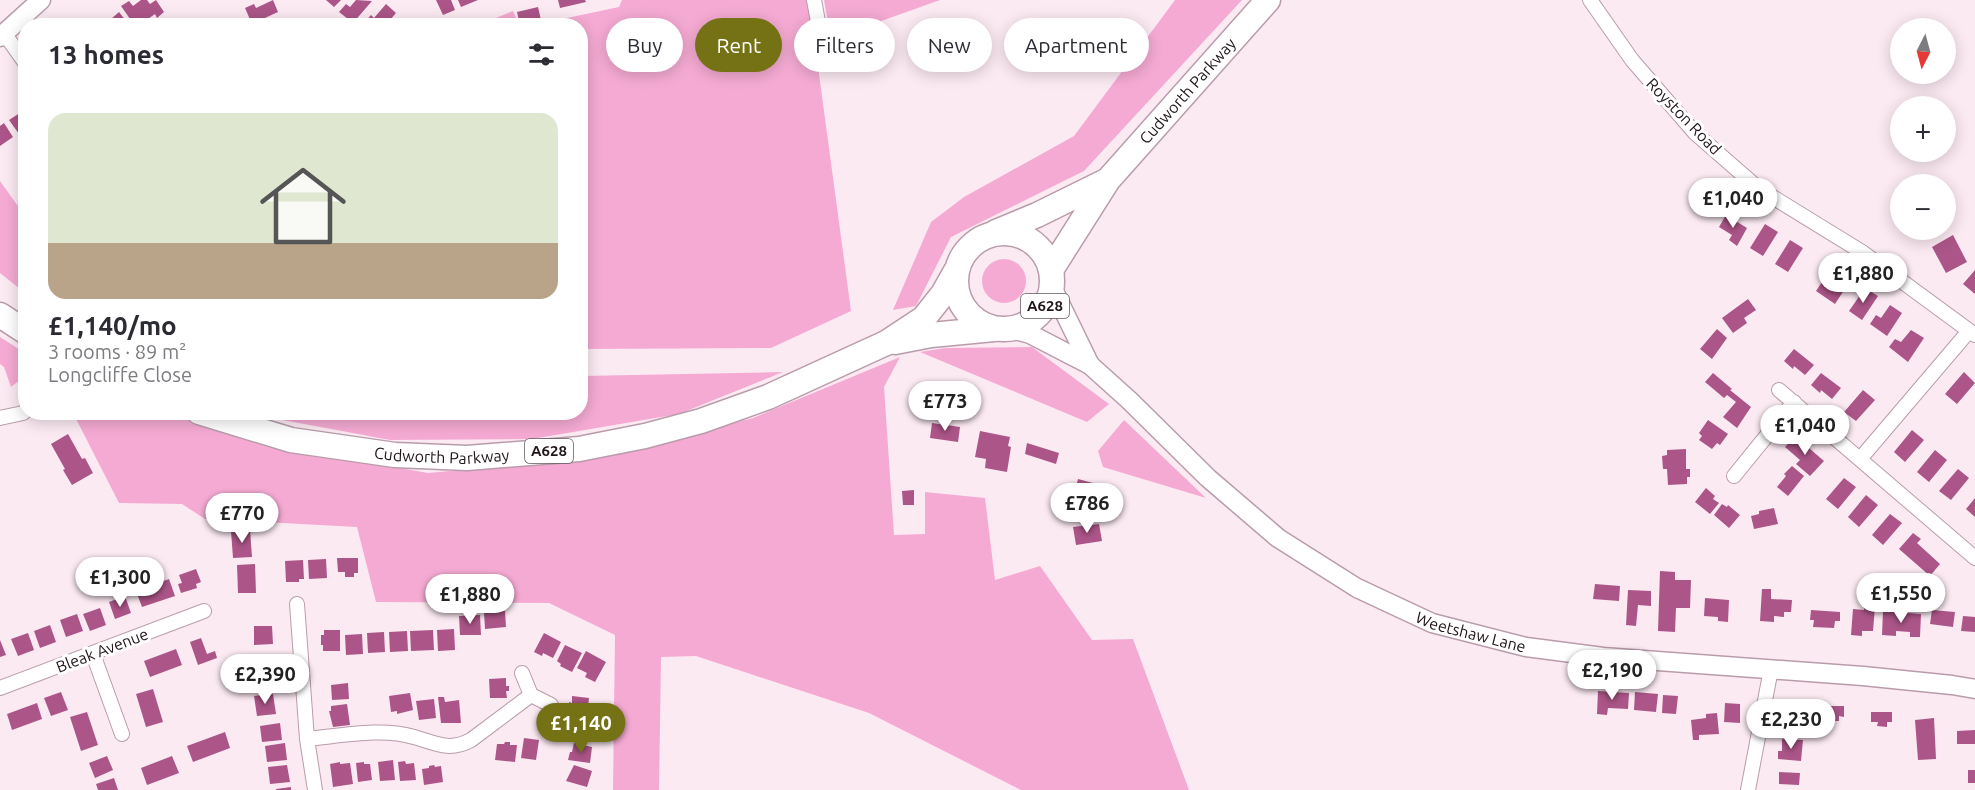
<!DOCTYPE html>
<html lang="en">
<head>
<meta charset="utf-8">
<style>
  :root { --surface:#fff; --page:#f7f7f7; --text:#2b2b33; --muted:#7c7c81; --accent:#757216 }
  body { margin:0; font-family:Ubuntu,sans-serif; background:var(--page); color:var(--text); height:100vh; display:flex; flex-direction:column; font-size:22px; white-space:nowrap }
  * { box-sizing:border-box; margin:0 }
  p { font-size:20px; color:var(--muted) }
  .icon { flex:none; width:33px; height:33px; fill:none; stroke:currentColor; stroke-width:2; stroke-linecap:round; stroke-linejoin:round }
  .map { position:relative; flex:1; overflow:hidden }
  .drawer { position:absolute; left:18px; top:18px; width:570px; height:402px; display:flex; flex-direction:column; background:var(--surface); border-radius:24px; box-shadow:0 3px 15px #0003 }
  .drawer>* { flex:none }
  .banner { position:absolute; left:606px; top:18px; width:570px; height:54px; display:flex; gap:12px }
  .needle { width:39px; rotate:186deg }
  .tools { position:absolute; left:1890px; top:18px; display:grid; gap:12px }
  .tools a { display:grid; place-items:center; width:66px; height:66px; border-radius:50%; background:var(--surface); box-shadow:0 3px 15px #0003; font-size:30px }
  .price { position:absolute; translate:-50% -51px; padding:0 14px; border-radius:21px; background:#fff; color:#222; font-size:20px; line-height:39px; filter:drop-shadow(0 2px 3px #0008) }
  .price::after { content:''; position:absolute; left:50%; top:36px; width:18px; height:14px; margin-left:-9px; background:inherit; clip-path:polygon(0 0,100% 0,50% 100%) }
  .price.current { background:var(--accent); color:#fff }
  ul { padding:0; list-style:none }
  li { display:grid; align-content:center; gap:12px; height:318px; padding:0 30px }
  li span { display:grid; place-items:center; height:186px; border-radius:18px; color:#555 }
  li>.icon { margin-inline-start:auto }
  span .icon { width:108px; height:108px; fill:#fffc; stroke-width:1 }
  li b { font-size:26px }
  h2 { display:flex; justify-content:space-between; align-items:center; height:72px; padding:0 30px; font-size:26px }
  .chip { padding:0 21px; border-radius:27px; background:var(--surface); box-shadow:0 3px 15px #0003; font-size:21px; line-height:54px }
  .chip.current { background:var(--accent); color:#fff }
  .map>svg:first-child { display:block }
</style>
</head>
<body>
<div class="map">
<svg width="1975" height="790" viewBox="0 0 1975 790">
  <rect width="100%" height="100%" fill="#fceaf3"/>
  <!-- green -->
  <path fill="#f5aad3" d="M622,0H809L851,311L771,348L581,349L580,26H529L619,7Z
    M824,0H940L831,39Z
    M1175,0H1242L1084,171L951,237L916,306L893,310L931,222L964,197L1074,136Z
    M513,11L519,25H479Z
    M0,181L25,216V293L0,273Z
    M982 281a22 22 0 1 1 44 0a22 22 0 1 1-44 0Z
    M0,337L25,353V376L11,387L4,367L0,364Z
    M1032,347L1109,404L1087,422L920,352L945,348Z
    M900,357L884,387L894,535L925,534V492L985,498L995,580L1040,566L1092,640L1133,639L1189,790H1021L869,713L696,656L661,657L659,790H613L615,635L549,603L376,602L357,527L205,519L182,504L119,503L73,413H167L259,443L428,473L590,458L753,418Z
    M783,372L679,414L532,439L390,440L272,418L256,413L580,412L581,376Z
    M1124,420L1206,498L1103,467L1098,451Z"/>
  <!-- building -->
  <path fill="#ac5588" d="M141,0H147L150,4L156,0L164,12L157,18L155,14L138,26H135L121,6L129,1L133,6Z
    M273,0L278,12L252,24L245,8L254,4L256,8Z
    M326,0H341L334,7Z
    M356,0L372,1L353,23L339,12L346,4L350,7Z
    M436,0H451L455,10L443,15Z
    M458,0H478L461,7Z
    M558,0H585L586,2L560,8Z
    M386,4L396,13L385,26H367L364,23L371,15L374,18Z
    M538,7L541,20L520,25L517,12Z
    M119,12L130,26H103Z
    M401,19L409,26H396Z
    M26,109V129L19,134L9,120Z
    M4,123L13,137L0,146V126Z
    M1726,215L1747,228L1737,246L1729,240L1732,235L1719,227Z
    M1765,224L1778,232L1763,256L1750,248Z
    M1953,235L1967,262L1946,273L1932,247Z
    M1790,240L1803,248L1788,272L1775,264Z
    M1975,270V294L1963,284Z
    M1838,273L1850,281L1835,304L1816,291L1822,282L1829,286Z
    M1865,288L1878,296L1862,320L1849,311Z
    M1748,299L1756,310L1744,318L1747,323L1733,333L1722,318Z
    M1890,305L1902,313L1887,336L1870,324L1876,315L1881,318Z
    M1717,329L1727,338L1712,359L1700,349Z
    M1911,330L1924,338L1908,362L1889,347L1895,339L1901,342Z
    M1794,349L1814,365L1805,375L1794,366L1793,369L1784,361Z
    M1964,372L1975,383L1957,404L1945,394Z
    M1713,373L1732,389L1730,390L1751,407L1737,428L1723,417L1736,402L1727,395L1724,398L1705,382Z
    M1821,373L1841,388L1832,399L1821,390L1820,393L1811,385Z
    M1863,390L1875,400L1856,421L1844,412Z
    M1708,420L1728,434L1720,445L1717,443L1712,449L1699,440L1702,436L1699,433Z
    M932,423L960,427L958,442L930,438Z
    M1912,430L1924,440L1905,462L1894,452Z
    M980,431L1010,437L1008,446L1011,447L1007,472L985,468L986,459L975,457Z
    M68,434L82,459L85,458L93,473L72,485L63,470L65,469L51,444Z
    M1795,436L1824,461L1810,476L1796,464L1800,460L1785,447Z
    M1027,443L1059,453L1056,464L1025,454Z
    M1686,449V469H1690V477H1687V484L1668,485L1667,469H1663L1662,456L1667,455V450Z
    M1935,450L1947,460L1929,482L1917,472Z
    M1792,466L1804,476L1788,496L1777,487L1786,476L1784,474Z
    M1958,469L1969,478L1951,500L1939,491Z
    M1844,478L1856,487L1838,509L1826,499Z
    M1078,479L1093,483L1095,503L1073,498Z
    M1706,488L1715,496L1713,499L1719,503L1710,514L1695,502Z
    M914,490V505H903L902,491Z
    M1866,495L1878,505L1859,527L1848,517Z
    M1975,498V517L1966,509Z
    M1073,501L1092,502L1094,514L1075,515Z
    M1722,504L1727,507L1728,505L1740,515L1729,528L1714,515Z
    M1774,508L1778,524L1754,529L1751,516L1759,514V511Z
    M1890,514L1902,523L1883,545L1872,535Z
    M1099,524L1102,541L1076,545L1073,527Z
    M250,530L252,557L233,558L231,531Z
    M1913,533L1921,539L1917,543L1940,564L1930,576L1899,549Z
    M337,558H358V573H354V577H345V572H338Z
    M326,559L327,578L309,579L308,560Z
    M303,560L304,579H299V582H286L285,561Z
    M255,564L256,593H238L237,565Z
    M196,569L201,582L196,584L197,588L181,593L178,584L182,583L179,575Z
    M1660,571L1675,572V580H1691L1690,608H1676L1675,632L1658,631Z
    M169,579L175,596L142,607L136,591Z
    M1595,584L1620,586L1619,601L1593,599Z
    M1762,589H1771V599L1792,600L1791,612H1784V617L1774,616V622L1760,621Z
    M1628,590L1651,591V606L1638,605L1636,626L1626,625Z
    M125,596L131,613L115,619L109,602Z
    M1705,598L1729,600L1728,622L1718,621V617L1704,616Z
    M1864,607H1875L1873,631H1862V636L1851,635L1853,609L1864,610Z
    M100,608L106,625L90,631L83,614Z
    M499,608L500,611H505L506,627L485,629L484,612Z
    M1811,610L1840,612V621H1835L1834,628L1813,627L1814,620H1810Z
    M1932,610L1955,612L1953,627L1930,624Z
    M1883,611L1921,614L1920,637H1910V632L1896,631V636L1882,635Z
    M77,614L83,631L66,637L60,620Z
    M480,615L481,635H460L459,616Z
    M1963,616L1975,617V632L1961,631Z
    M50,625L56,642L40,648L34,631Z
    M254,626H272L273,644L254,645Z
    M454,629L455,650L438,651L437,630Z
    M324,630H340V651H323V645H321V635H324Z
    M433,630L434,650L411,651L410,631Z
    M407,631L408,651L390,652L389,632Z
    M384,632L385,652L368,653L367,633Z
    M28,633L34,650L18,656L11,639Z
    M544,633L561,642L553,658L543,653L542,656L534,652Z
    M362,634L363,654L346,655L345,635Z
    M201,638L207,654L215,651L217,658L198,665L190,642Z
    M0,640L6,655L0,657Z
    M565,645L582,653L572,672L560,666L561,664L557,661Z
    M176,649L182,665L150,677L144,661Z
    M586,651L606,662L595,682L585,677L587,673L577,668Z
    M272,655L273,683L256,684V675H245L244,666L255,665V656Z
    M506,678V686H509V691H506L507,698H490L489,679Z
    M348,683L349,699L332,700L331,685Z
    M153,689L163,722L146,727L136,694Z
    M1598,691L1629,693L1628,709L1608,708L1607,715L1597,714Z
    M61,692L68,710L51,716L44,698Z
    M1635,692L1658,694L1656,712L1634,710Z
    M410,693L413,710L397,714V711L391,712L389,696Z
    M273,694L276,714L257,716L254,696Z
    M1663,695L1678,696L1676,714L1662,713Z
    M572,696L589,698L587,718L571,716V708H569V702L572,703Z
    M438,697H444L445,702L459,700L461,723H441Z
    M434,699L436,718L419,720L416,701Z
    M37,703L42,719L12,730L7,714Z
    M1725,703L1740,704V723L1724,722Z
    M347,704L350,725L333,727L329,711H331V706Z
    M1823,706H1844V717L1839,716V721H1830V717L1823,716Z
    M1788,708L1803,709V712L1812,713L1811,727L1786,724Z
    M87,712L98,745L81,751L70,717Z
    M1871,712H1892V722H1887V727L1877,726L1878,722H1871Z
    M1717,713L1719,734L1699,735V740H1693L1691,720L1706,718V714Z
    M1934,718L1936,759L1918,760L1915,720Z
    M572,722L593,725L591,741L570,739Z
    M280,723L282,740L262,742L260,726Z
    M1975,730V744H1957V731Z
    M225,732L230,748L193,762L187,746Z
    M524,738L539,740L536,760L521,758Z
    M1782,739L1803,740L1801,761L1778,759V751H1782Z
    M505,742H510V745H517L515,762L495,760L497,744H504Z
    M285,743L287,760L267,762L265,746Z
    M574,743L592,747L590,763L568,760L570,752H572Z
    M107,756L113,770L95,778L89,763Z
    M172,756L179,773L147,785L141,768Z
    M393,760L395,780L380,781L378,762Z
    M405,761L406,764L414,763L416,780L400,781L398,762Z
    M340,762V764L350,763L353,784L333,787L330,764Z
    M364,762V764H370L372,780L358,782L356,763Z
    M287,765L290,782L270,784L268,767Z
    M434,765L435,767L441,766L443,782L424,785L422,769L429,768V766Z
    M574,765L592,771L587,787L566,781Z
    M1968,770H1975V783H1968Z
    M1779,772L1800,773L1799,785L1779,784Z
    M114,778L118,790H98L96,784Z
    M291,787V790H276V789Z"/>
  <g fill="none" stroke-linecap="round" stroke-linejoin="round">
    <!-- minor casing -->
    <g stroke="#b99cab" stroke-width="16">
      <path id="minor" d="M814,0L821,38
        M1590,0L1632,60L1695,133L1758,188L1862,252L1975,335
        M4,33L26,64
        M1779,390L1975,558
        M0,418L23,413L26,410
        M1860,459L1969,331
        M1734,476L1794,402
        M297,604L307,739L315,790
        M93,654L122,734
        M522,673L531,695L551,705
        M0,688L204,611
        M307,739C340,736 382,727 414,737C435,743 449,752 471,740L531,695
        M1748,790L1771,669"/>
    </g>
    <!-- tertiary casing -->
    <g stroke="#b99cab" stroke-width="21">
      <g id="tertiary">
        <path d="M0,37L41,0"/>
        <path d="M1052,287L1090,365"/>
        <path id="s1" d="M1012,329L1030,334L1090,365L1129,400L1208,478L1278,538L1357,588L1432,623L1526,647L1603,657L1863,676L1952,685L1975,689"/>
      </g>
    </g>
    <!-- trunk casing -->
    <g stroke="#b99cab" stroke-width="27">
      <g id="trunk">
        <path d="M996,232L1037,215L1106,181"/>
        <circle cx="1004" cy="281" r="48"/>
        <path id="s2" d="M1051,270L1108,180L1268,0"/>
        <path d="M0,315L26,332"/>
        <path d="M895,342L931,335L994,329"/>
        <path id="s3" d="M199,412L291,440L395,455L467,458L579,449L645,436L701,421L768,397L886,343L924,318L943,294L956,271"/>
      </g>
    </g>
    <!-- minor -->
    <use href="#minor" stroke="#fff" stroke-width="14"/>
    <!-- tertiary -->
    <use href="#tertiary" stroke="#fff" stroke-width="18"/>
    <!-- trunk -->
    <use href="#trunk" stroke="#fff" stroke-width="24"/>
  </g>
  <g text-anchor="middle" stroke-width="6" stroke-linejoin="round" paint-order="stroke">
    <!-- shield labels -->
    <g fill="#fff" stroke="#625a5f" stroke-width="1.5">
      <rect x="1021" y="294" width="48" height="24" rx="4.5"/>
      <rect x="525" y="439" width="48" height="24" rx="4.5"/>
    </g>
    <g font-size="15" font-weight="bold" fill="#1f141a">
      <text x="1045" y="311">A628</text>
      <text x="549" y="456">A628</text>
    </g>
    <!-- street labels -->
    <g font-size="16" fill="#1f141a" stroke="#fff">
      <text dy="6" stroke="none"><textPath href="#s2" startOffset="226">Cudworth Parkway</textPath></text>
      <text transform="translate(1684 116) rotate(46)" y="6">Royston Road</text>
      <text dy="6" stroke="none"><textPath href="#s3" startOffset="248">Cudworth Parkway</textPath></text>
      <text dy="6" stroke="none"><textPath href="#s1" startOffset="558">Weetshaw Lane</textPath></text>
      <text transform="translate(102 650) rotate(-21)" y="6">Bleak Avenue</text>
    </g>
  </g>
</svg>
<div class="tools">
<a><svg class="needle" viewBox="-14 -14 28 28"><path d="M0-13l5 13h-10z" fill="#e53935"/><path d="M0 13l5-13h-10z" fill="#7c7c81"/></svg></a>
<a>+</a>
<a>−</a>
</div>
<b class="price" style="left:1733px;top:229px">£1,040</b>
<b class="price" style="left:1863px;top:304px">£1,880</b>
<b class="price" style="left:945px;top:432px">£773</b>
<b class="price" style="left:1805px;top:456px">£1,040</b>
<b class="price" style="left:1087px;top:534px">£786</b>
<b class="price" style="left:242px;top:544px">£770</b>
<b class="price" style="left:120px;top:608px">£1,300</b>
<b class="price" style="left:1901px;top:624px">£1,550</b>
<b class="price" style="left:470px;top:625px">£1,880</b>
<b class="price" style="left:1612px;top:701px">£2,190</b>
<b class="price" style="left:265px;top:705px">£2,390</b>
<b class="price" style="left:1791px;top:750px">£2,230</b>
<b class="price current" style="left:581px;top:754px">£1,140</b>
<div class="banner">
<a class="chip">Buy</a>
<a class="chip current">Rent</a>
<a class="chip">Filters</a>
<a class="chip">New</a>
<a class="chip">Apartment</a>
</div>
<section class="drawer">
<h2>13 homes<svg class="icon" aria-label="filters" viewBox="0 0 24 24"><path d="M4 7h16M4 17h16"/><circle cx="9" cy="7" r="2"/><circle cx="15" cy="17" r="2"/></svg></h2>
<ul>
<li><span style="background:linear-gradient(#dfe7d0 70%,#b9a48a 0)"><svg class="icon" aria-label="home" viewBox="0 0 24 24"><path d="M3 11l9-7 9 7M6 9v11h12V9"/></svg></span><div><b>£1,140/mo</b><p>3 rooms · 89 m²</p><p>Longcliffe Close</p></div></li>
</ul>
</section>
</div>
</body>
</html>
